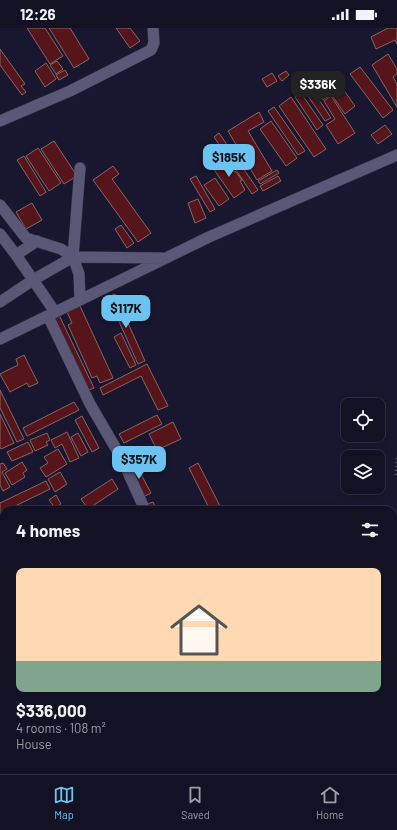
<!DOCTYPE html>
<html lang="en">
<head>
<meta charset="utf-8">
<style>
  :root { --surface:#131124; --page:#201f31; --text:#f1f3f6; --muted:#9d9da6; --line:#323141; --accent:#6ac3f1 }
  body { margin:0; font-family:Barlow,sans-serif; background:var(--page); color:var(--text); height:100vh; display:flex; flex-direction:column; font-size:15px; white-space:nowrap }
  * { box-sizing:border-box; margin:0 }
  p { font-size:13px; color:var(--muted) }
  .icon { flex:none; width:22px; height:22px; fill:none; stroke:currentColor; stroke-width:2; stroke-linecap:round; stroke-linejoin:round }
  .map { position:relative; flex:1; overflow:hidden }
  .sheet { position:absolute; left:0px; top:478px; width:397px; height:268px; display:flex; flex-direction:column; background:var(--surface); border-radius:12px 12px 0 0; box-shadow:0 2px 6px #0003,0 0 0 1px var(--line) }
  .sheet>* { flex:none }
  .tools { position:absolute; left:341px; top:370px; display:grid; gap:8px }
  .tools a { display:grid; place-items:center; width:44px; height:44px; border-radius:8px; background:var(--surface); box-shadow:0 2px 6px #0003,0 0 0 1px var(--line); font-size:20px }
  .price { position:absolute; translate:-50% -34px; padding:0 9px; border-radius:8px; background:var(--accent); color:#111; font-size:13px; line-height:26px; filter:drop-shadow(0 1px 2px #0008) }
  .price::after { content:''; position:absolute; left:50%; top:24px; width:12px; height:9px; margin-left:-6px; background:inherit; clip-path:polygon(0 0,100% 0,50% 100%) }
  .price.on { background:#222; color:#fff }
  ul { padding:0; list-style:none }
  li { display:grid; align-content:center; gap:8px; height:212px; padding:0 16px }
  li+li { border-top:1px solid var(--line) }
  li span { display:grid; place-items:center; height:124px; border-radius:8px; color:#555 }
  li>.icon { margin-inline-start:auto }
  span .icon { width:72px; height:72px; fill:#fffc; stroke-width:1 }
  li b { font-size:17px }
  h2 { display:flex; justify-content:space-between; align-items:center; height:48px; padding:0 16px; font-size:17px }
  .status { display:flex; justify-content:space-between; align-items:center; height:28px; padding:0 20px; background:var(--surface); direction:ltr }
  .status svg { height:11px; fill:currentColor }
  .tab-bar { display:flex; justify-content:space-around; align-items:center; height:56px; border-top:1px solid var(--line); background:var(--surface); font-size:11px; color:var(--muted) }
  .tab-bar a { display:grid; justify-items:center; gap:2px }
  .tab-bar .on { color:var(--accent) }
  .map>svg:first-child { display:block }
</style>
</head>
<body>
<div class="status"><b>12:26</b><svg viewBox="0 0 49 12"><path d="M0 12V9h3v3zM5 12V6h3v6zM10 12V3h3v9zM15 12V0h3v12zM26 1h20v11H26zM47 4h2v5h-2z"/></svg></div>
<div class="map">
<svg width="397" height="746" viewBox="0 0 397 746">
  <rect width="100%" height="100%" fill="#191730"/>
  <!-- building -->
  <path fill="#56151a" stroke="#896463" d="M27,0H45L63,28L50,36Z
    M49,0H70L89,31L74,40Z
    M116,0H130L140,13L130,20Z
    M388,0H397V16L395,12L376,21L371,9Z
    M0,21L25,56L21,58L26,64L22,67L0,37Z
    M388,26L397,41V46L393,49L397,56V79L372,37Z
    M57,33L63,41L56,46L50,37Z
    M46,35L56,51L45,59L35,43Z
    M360,39L393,82L383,90L350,46Z
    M65,42L68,47L59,52L56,47Z
    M286,43L289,47L282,53L278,48Z
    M272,45L277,53L267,59L262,51Z
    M336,51L355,78L345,86L326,59Z
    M322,56L330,67L323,72L315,60Z
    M312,61L331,90L325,93L306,65Z
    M301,65L323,97L317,102L295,69Z
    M331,68L355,105L338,116L326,97L335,91L324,73Z
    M291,69L326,121L314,129L279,78Z
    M274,79L305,123L298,127L268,83Z
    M259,84L264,94L248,103L272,143L257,152L228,103Z
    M271,93L297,130L286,138L260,101Z
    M385,97L392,106L378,116L371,107Z
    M219,105L258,162L252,166L214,109Z
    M54,113L77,148L64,156L41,121Z
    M38,120L61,155L49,163L26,128Z
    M24,128L46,164L40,168L17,132Z
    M223,131L233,144L235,143L242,152L240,153L245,162L234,170L212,139Z
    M113,138L119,146L112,151L151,205L138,214L93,152Z
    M277,142L279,145L260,156L258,153Z
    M196,148L215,181L210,184L190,151Z
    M278,148L281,153L263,163L260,158Z
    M215,150L229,171L219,178L204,157Z
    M198,171L206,190L195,195L188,175Z
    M32,175L42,192L26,201L16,184Z
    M121,197L134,215L127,220L115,201Z
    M115,266L145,333L138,336L108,269Z
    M80,278L113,350L100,355L97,348L92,350L68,297L72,295L67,284Z
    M59,287L94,360L86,363L52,291Z
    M121,305L136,337L130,340L114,309Z
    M24,327L38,355L29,359L27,355L10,364L0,346L18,337L16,331Z
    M147,336L168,378L158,382L141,348L103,367L100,360Z
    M0,362L24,411L17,414L0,380Z
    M74,374L79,382L27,408L23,400Z
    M0,386L14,415L1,421L0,419Z
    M157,387L162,396L124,415L119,406Z
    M82,388L99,420L92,424L75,392Z
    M173,394L181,411L157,422L149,406Z
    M67,404L79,430L70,434L62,416L55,420L51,412Z
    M47,405L50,412L46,414L48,417L35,423L30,412Z
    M78,405L88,424L81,428L71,409Z
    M28,414L33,424L12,433L7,424Z
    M58,421L67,436L46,449L40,440L48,435L44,429Z
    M22,434L27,442L23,445L25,449L12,457L5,445Z
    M3,435L7,441L2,444L10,459L3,463L0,457V436Z
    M135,435L151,465L143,469L127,439Z
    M198,435L221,480L216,482H210L189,440Z
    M60,444L67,456L55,464L48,451Z
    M112,451L118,461L88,481L81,471Z
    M46,453L50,461L7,482H4L0,485V475Z
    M56,467L61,476L55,480L49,472Z
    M153,474L157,482H148L145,477Z
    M4,653V672L0,674V655Z
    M4,674V696L0,698V677Z
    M4,728V742H10L3,746H0V730Z
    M16,742H34L28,746H9Z
    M67,742H84L77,746H60Z
    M90,742H102L96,746H83Z
    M156,742H168L171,746H152V745Z
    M235,742H251L253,745L251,746H237Z"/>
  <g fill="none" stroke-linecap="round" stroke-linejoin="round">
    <!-- minor casing -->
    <g stroke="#333044" stroke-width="12">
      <path id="minor" d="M0,93L70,63L151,22L154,15L153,0
        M0,177L26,210L61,221L73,229L79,246L80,272
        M0,206L16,227L37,213
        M16,227L55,284
        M73,229L80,140
        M0,274L33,252L73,229L162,230
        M48,288L90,376L122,431L145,482
        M0,311L209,209L397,127
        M0,515L4,519
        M125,742L126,746
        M273,742L275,746"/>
    </g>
    <!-- path -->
    <path stroke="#605e75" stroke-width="2.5" stroke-dasharray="1 3" stroke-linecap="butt" d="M397,430L396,446L397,449
      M393,581L397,579"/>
    <!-- minor -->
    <use href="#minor" stroke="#5a5876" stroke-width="11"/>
  </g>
</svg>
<div class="tools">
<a><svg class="icon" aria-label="locate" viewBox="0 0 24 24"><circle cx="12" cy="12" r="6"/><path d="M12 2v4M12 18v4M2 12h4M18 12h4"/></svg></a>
<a><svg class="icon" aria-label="layers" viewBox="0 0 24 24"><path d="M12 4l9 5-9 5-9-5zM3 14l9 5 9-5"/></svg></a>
</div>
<b class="price on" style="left:318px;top:77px">$336K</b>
<b class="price" style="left:229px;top:150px">$185K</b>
<b class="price" style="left:126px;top:301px">$117K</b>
<b class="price" style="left:139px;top:452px">$357K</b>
<section class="sheet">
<h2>4 homes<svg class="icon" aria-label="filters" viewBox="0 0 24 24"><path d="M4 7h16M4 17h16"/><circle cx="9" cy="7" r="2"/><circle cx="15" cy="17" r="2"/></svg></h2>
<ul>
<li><span style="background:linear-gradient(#ffd9b3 75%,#7fa58c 0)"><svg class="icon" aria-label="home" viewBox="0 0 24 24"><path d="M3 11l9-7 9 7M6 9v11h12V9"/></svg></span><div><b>$336,000</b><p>4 rooms · 108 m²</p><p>House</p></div></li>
</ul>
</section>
</div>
<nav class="tab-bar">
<a class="on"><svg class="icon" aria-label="map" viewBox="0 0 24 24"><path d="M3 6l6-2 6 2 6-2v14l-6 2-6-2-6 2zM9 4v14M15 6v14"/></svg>Map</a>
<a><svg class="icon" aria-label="saved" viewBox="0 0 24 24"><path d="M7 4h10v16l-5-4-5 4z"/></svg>Saved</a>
<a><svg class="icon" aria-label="home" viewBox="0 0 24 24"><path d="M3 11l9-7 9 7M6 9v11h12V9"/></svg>Home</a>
</nav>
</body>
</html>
